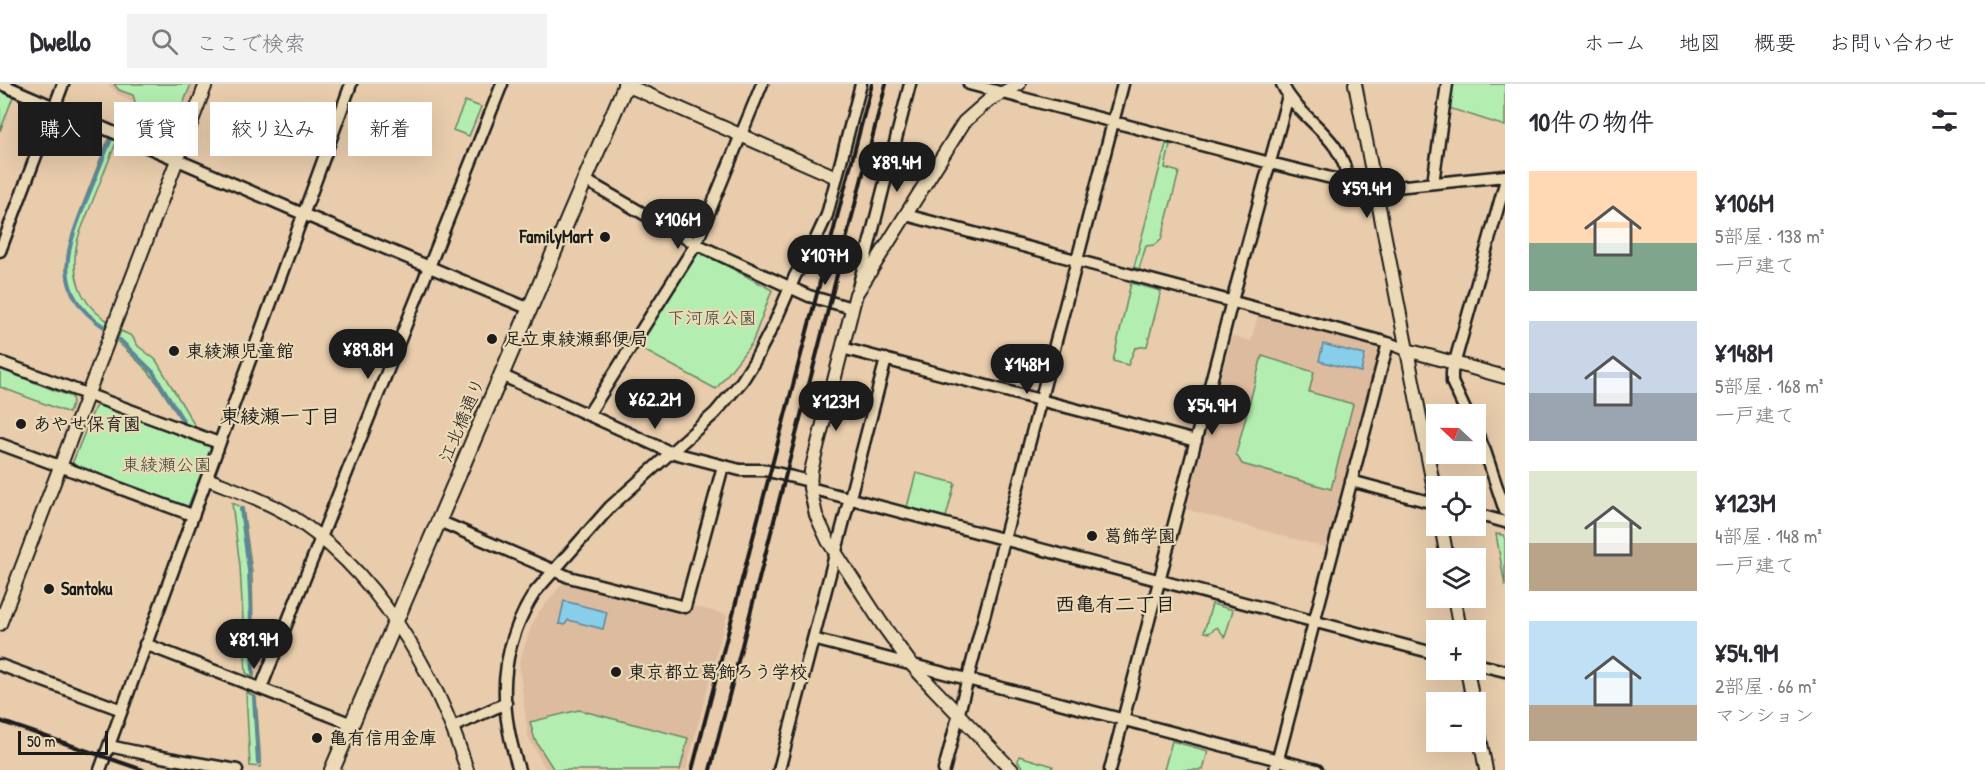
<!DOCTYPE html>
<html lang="ja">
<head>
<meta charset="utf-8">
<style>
  :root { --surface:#fff; --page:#f2f2f3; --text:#2b2b33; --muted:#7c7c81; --line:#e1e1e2; --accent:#1c1c1c }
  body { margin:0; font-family:"Patrick Hand","Klee One",sans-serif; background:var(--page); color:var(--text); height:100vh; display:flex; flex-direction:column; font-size:22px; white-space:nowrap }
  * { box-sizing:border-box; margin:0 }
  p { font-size:20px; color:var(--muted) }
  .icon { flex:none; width:33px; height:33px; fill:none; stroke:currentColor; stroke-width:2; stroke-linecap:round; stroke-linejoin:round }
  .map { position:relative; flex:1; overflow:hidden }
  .panel { display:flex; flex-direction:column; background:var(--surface); width:480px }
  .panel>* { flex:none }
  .guide { position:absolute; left:18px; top:18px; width:570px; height:54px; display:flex; gap:12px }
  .needle { width:39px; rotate:292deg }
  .tools { position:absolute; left:1426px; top:320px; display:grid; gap:12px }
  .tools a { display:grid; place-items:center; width:60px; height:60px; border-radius:0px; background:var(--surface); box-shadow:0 6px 24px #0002; font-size:30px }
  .scale { position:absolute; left:18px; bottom:15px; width:90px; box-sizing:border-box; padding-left:6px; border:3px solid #1c1c1c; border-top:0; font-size:16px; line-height:21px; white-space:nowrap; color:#1c1c1c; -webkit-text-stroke:4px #ecdab7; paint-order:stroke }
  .price { position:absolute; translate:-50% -51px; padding:0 14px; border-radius:21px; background:var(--accent); color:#fff; font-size:20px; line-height:39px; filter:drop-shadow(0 2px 3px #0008) }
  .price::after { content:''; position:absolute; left:50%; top:36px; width:18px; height:14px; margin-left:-9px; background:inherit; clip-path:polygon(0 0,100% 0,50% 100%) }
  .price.current { background:#222; color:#fff }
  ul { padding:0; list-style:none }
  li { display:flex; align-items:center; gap:18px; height:150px; padding:0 24px }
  li span { display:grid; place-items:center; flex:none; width:168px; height:120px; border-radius:0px; color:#555 }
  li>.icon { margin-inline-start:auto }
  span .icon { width:72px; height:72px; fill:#fffc; stroke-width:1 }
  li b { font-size:26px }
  h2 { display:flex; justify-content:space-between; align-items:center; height:72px; padding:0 24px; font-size:26px }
  .chip { padding:0 21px; border-radius:0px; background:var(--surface); box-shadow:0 6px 24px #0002; font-size:21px; line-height:54px }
  .chip.current { background:var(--accent); color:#fff }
  header { display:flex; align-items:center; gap:36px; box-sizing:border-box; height:84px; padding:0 30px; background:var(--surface); border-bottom:2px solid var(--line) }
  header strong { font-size:28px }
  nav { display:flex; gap:33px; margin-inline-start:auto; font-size:21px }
  .search { width:420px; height:54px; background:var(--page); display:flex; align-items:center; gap:15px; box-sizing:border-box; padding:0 21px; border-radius:0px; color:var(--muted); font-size:22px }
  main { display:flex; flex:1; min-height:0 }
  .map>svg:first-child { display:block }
</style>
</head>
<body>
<header>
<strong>Dwello</strong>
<div class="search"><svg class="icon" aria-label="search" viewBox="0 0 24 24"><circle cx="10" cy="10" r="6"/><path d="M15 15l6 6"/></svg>ここで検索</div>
<nav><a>ホーム</a><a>地図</a><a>概要</a><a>お問い合わせ</a></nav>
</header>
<main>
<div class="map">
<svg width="1505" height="686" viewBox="0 0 1505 686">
  <rect width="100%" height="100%" fill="#e8ccac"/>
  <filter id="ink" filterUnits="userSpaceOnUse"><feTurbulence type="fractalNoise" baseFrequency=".0167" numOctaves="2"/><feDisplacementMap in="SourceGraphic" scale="12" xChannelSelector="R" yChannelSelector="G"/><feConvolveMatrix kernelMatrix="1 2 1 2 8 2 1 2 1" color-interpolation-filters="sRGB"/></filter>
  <g filter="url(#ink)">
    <!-- built -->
    <path fill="#ddbb9f" d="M108,0H198L172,67L122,46L133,17L119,11Z
      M1258,231L1376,263L1378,269L1327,464L1186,425L1232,252L1251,257Z
      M563,499L690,530L694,522L727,531L686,686H546L528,652L519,579L531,543L538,529Z"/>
    <!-- green -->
    <path fill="#b4edb0" stroke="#688466" stroke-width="1.5" d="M114,0H191L175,40L137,24L133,11L119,6Z
      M1452,0H1505V42L1449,24Z
      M0,7L13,13L0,47Z
      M465,17L481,23L469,52L453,46Z
      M109,53L117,56L79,151C69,185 77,218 108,237L105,245C53,207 62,176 82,123C91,99 100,76 109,53Z
      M1166,60L1170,61L1165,84L1179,88L1161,156L1154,161L1146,162L1139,185L1134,183Z
      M699,167L772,206L752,259L716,305L638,263Z
      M1131,199L1161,207L1147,262L1135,264L1128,281L1113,277Z
      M121,247L132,252L138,262L156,276L198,347L184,341L158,300L147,286L117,257Z
      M1262,272L1314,288L1309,308L1353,320L1331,405L1242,380L1236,370Z
      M0,285L72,313L73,318L69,329L0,303Z
      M99,321L208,359L211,365L188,422L185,424L74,383L72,380L95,323Z
      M916,389L955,399L946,433L907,423Z
      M232,419L243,424L252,488L254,593L246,589L240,482Z
      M1496,450L1503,451L1505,455V502Z
      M1212,520L1233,526L1225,553L1217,543L1209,549L1204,548Z
      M246,608L256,613L261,683L250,682Z
      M579,626L688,654L680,686H554L535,656L530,638Z
      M1172,657L1208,667L1203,686H1164Z
      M1019,672L1053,682L1052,686H1025L1018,678Z"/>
    <!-- water -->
    <path fill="#88cdea" stroke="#5d8698" stroke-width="1.5" d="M1323,260L1365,271L1361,288L1319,277Z
      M564,517L607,528L603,545L568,536L565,541L559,540Z"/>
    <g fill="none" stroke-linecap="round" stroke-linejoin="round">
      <!-- stream -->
      <path stroke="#5d8698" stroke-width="4" d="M103,242C51,208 66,167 85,119C94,98 102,76 111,55
        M120,256L153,288L184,338
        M241,425L249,486L253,589
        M254,613L258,679"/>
      <!-- minor casing -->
      <g stroke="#1c1c1c" stroke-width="15">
        <path id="minor" d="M1,0L303,130L530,225
          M969,0L1270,79L1376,105L1505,92
          M1282,0C1300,38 1343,50 1348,98
          M585,96L696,160L809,212L852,224
          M1433,99L1447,0
          M906,131L1388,259L1407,266
          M0,167L63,0
          M858,204L910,0
          M842,264L1196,357
          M0,278L219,359
          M501,291L670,368L740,386H764L809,397
          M1467,330L1452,298V288L1505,99
          M588,331L696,160L762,0
          M1476,347L1485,367L1505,427
          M0,360L192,431
          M1351,397L1437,420
          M810,404L1437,570
          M1476,430L1505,438
          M439,437L569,493L685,523L723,382
          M813,555L1317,686
          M145,560L352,640
          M1476,580L1505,587
          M0,581L122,626
          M261,604L502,0
          M453,643L506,619
          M109,662L156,672L237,686
          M100,686L351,0
          M519,686C498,622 498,566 535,508L610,423L715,329L742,297L754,278L775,238L795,192L815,157L827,131L861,0
          M779,686L886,275
          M944,686L1123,0
          M1110,686L1232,217L1288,12
          M1275,686L1388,259"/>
      </g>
      <!-- tertiary casing -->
      <g stroke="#1c1c1c" stroke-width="16">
        <path id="tertiary" d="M624,0L836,93
          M1355,0L1437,420
          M1407,266L1505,293
          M210,396C236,406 262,415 286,429C375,483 437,589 467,686
          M1441,441L1447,474
          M1454,513L1460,546
          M0,540L206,0
          M1467,585L1473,618
          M1476,633L1486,686
          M1012,686L933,604L911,580L882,540L828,457L816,431L810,404L811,387L856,210L964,38L989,16L1019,0"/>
      </g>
      <!-- secondary casing -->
      <g stroke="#1c1c1c" stroke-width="18">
        <path id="secondary" d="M332,686L626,0"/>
      </g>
      <!-- minor -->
      <use href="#minor" stroke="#ecdab7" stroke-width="10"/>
      <!-- tertiary -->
      <use href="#tertiary" stroke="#ecdab7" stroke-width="12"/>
      <!-- secondary -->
      <use href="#secondary" stroke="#ecdab7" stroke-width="14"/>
      <!-- rail -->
      <path stroke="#1c1c1c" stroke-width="4" d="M0,637L143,686
        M692,686L872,0
        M710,686L886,0"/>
    </g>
  </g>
  <!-- markers -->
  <g fill="#1c1c1c" stroke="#ecdab7" stroke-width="2">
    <circle cx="605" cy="153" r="6"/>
    <circle cx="492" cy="255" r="6"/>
    <circle cx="174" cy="267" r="6"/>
    <circle cx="21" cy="340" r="6"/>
    <circle cx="1092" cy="452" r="6"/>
    <circle cx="49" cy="505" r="6"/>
    <circle cx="616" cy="588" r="6"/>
    <circle cx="317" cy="654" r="6"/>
  </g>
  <g text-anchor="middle" stroke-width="4.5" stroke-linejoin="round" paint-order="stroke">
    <!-- poi labels -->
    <g font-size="18" font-weight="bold" fill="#1c1c1c" stroke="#ecdab7" text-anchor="start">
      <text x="593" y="159" text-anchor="end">FamilyMart</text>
      <text x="504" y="261">足立東綾瀬郵便局</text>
      <text x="186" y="273">東綾瀬児童館</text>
      <text x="33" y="346">あやせ保育園</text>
      <text x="1104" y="458">葛飾学園</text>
      <text x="61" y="511">Santoku</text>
      <text x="628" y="594">東京都立葛飾ろう学校</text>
      <text x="329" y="660">亀有信用金庫</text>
    </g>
    <!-- park labels -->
    <g font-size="18" fill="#3a463a" stroke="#ecdab7">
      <text x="712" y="240">下河原公園</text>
      <text x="167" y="387">東綾瀬公園</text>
    </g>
    <!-- street labels -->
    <g font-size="18" fill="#1c1c1c" stroke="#ecdab7">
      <text transform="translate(462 336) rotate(-67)" y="6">江北橋通り</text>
    </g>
    <!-- neighbourhood labels -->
    <g font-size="20" font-weight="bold" fill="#1c1c1c" stroke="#ecdab7">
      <text x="280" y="339">東綾瀬一丁目</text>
      <text x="1115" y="527">西亀有二丁目</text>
    </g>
  </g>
</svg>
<div class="tools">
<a><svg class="needle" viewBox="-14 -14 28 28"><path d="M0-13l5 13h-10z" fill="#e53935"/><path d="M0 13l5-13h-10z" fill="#7c7c81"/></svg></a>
<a><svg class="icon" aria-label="locate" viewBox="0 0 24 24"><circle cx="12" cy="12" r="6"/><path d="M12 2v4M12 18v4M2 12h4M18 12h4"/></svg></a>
<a><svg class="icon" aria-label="layers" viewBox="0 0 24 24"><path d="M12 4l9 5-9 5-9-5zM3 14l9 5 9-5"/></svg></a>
<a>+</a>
<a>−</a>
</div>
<div class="scale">50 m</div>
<b class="price" style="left:897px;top:109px">¥89.4M</b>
<b class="price" style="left:1367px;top:135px">¥59.4M</b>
<b class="price current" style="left:678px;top:166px">¥106M</b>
<b class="price" style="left:825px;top:202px">¥107M</b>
<b class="price" style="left:368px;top:296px">¥89.8M</b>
<b class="price" style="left:1027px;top:311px">¥148M</b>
<b class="price" style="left:655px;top:346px">¥62.2M</b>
<b class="price" style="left:836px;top:348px">¥123M</b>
<b class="price" style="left:1212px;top:352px">¥54.9M</b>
<b class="price" style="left:254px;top:586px">¥81.9M</b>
<div class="guide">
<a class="chip current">購入</a>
<a class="chip">賃貸</a>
<a class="chip">絞り込み</a>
<a class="chip">新着</a>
</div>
</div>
<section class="panel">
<h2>10件の物件<svg class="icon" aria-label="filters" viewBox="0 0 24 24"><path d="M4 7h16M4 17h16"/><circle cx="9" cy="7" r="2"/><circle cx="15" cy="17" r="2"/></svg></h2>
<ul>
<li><span style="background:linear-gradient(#ffd9b3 60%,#7fa58c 0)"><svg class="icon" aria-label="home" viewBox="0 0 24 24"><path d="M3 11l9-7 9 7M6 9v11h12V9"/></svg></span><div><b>¥106M</b><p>5部屋 · 138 m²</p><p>一戸建て</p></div></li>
<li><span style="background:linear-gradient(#c9d6e8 60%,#9aa5b1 0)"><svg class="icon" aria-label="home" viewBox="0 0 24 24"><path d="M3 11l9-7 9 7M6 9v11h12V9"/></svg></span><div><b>¥148M</b><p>5部屋 · 168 m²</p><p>一戸建て</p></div></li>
<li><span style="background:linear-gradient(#dfe7d0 60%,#b9a48a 0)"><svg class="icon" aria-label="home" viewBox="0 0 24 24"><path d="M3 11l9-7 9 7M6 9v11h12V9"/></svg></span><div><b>¥123M</b><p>4部屋 · 148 m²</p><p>一戸建て</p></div></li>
<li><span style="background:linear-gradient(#bfe0f5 70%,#b9a48a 0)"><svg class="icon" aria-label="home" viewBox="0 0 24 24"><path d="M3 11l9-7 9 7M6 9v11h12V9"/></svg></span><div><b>¥54.9M</b><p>2部屋 · 66 m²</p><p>マンション</p></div></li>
</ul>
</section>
</main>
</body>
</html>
